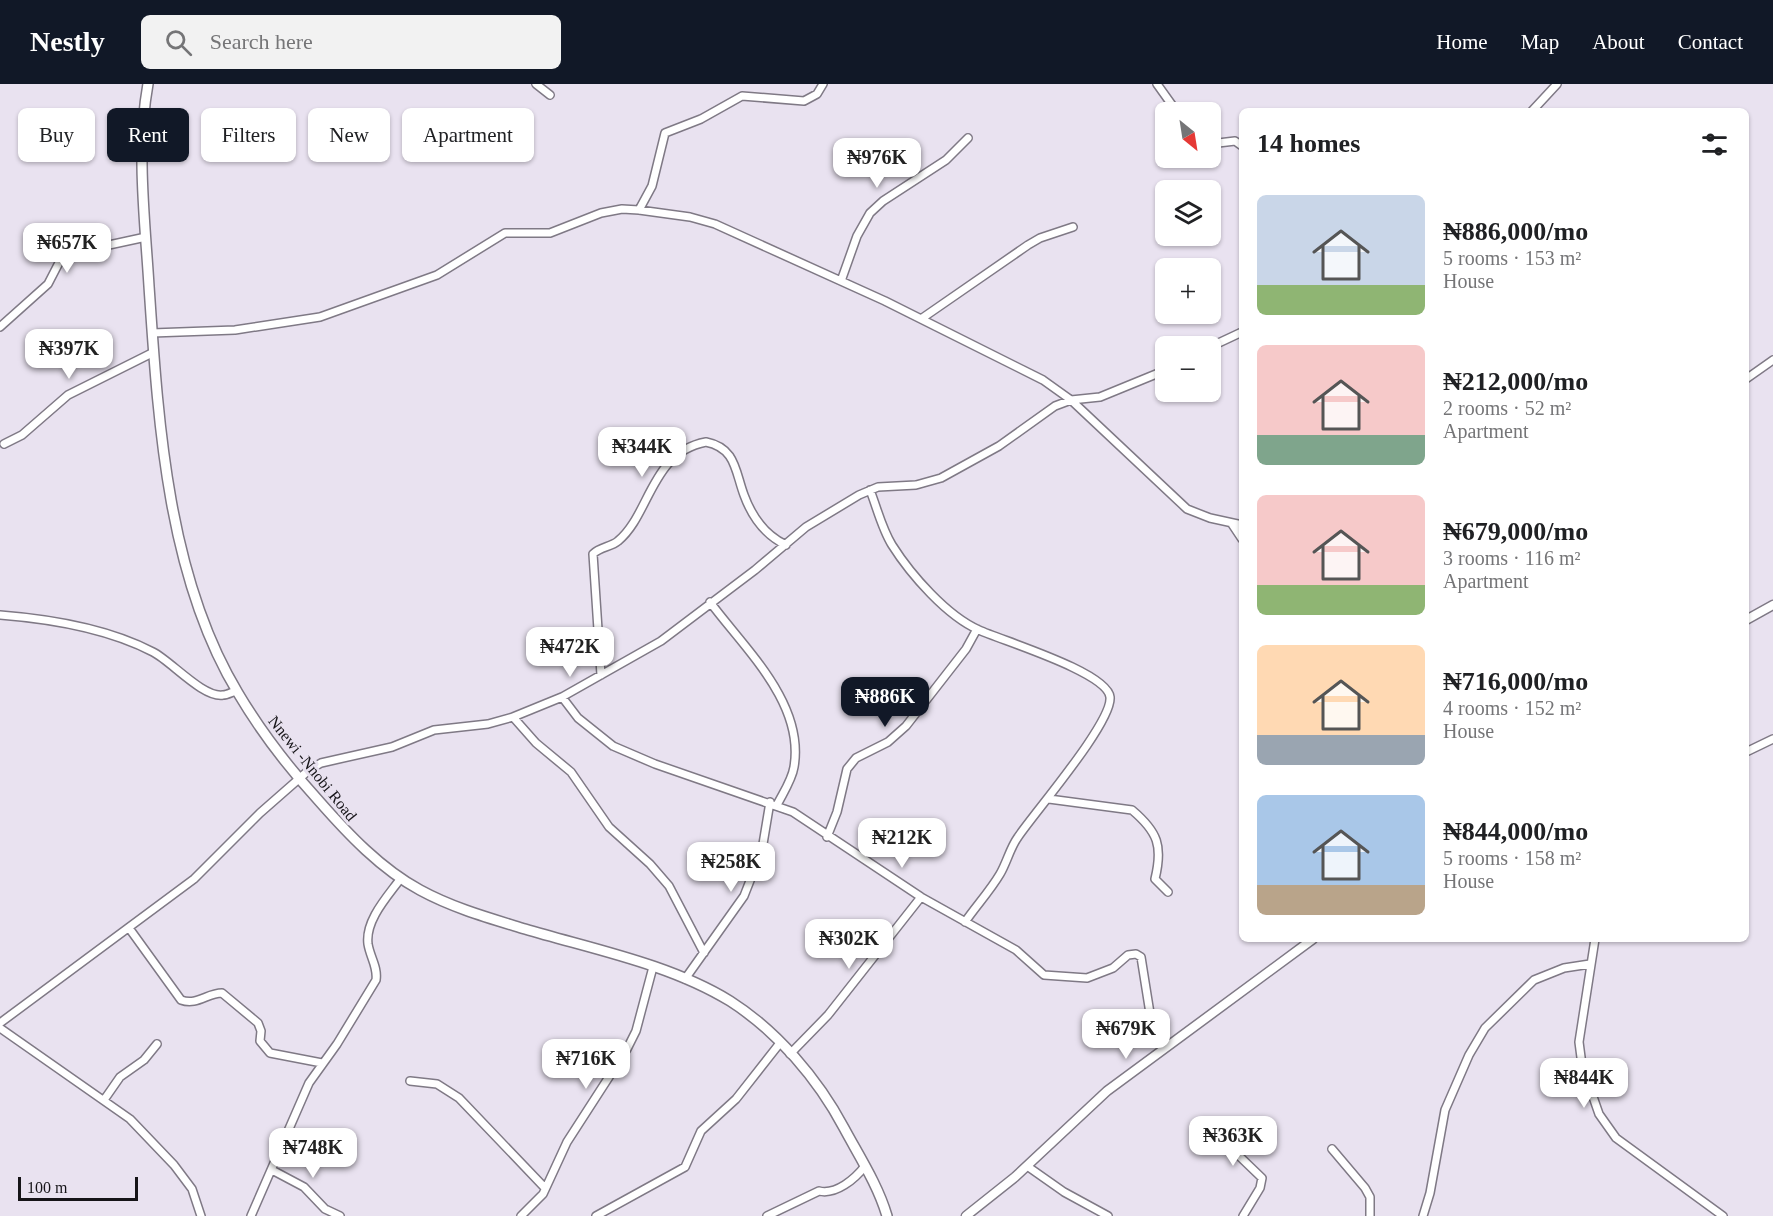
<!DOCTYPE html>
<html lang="en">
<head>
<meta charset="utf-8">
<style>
  :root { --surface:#fff; --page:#f2f2f2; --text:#202124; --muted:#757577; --accent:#111827 }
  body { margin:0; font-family:Georgia,serif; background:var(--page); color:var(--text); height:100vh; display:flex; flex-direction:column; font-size:22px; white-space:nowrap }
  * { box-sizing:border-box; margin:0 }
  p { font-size:20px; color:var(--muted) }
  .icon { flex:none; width:33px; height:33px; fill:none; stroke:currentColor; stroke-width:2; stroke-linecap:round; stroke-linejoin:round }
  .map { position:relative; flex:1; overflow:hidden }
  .drawer { position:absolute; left:1239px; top:24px; width:510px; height:834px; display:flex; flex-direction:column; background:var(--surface); border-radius:9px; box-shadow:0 2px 4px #0004 }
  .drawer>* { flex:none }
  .top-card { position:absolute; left:18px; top:24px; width:570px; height:54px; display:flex; gap:12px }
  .needle { width:39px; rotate:150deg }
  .controls { position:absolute; left:1155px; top:18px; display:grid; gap:12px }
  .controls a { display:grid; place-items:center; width:66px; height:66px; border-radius:9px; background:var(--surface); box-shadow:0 2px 4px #0004; font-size:30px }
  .scale { position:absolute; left:18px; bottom:15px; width:120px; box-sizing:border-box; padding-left:6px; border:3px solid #161418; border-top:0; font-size:16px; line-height:21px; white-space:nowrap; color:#161418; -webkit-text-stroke:4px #e9e2f0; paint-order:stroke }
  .price { position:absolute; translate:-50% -51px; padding:0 14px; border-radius:12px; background:#fff; color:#222; font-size:20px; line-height:39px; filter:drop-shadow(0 2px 3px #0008) }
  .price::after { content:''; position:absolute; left:50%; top:36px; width:18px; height:14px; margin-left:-9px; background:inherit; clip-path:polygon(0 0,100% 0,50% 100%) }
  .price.current { background:var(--accent); color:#fff }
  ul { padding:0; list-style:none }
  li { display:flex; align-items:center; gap:18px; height:150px; padding:0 18px }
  li span { display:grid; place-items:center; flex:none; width:168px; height:120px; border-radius:9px; color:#555 }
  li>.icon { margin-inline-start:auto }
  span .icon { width:72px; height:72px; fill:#fffc; stroke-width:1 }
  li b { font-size:26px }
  h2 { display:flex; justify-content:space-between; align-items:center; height:72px; padding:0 18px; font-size:26px }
  .chip { padding:0 21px; border-radius:9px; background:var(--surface); box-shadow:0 2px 4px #0004; font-size:21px; line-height:54px }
  .chip.current { background:var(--accent); color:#fff }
  header { display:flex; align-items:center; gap:36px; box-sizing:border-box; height:84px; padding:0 30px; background:var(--accent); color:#fff }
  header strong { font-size:28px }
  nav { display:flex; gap:33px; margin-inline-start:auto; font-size:21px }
  .search { width:420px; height:54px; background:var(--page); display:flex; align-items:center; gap:15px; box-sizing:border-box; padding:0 21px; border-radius:9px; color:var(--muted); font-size:22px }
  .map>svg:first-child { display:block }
</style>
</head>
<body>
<header>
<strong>Nestly</strong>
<div class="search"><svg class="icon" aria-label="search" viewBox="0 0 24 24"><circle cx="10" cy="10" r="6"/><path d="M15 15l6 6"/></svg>Search here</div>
<nav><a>Home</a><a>Map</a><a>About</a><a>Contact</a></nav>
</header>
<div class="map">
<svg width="1773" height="1132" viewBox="0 0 1773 1132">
  <rect width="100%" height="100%" fill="#e9e2f0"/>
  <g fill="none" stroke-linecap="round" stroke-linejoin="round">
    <!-- minor casing -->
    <g stroke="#7f7985" stroke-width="10">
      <path id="minor" d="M536,0L550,11
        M1157,0L1177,28
        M1532,27L1557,0
        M1210,60L1235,57L1242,62
        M639,126L652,102L665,49L701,35L742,12L804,17L817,10L823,0
        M841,197L857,152L870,129L883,117L946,76L968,54
        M921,235L1028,161L1040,154L1073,143
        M0,243L48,200L63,171L146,153
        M152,249L235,246L320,233L437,191L505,149H550L601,129L622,125L639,126L690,133L715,140L885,217L1043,296L1071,316L1187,425L1210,434L1242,441
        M1210,263L1242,248
        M1746,295L1773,276
        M4,360L22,351L68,311L154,268
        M870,406C877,424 882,445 892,461C911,491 947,532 979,546C1003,557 1107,588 1110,613C1113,638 1034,729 1018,753C1010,764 1007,778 1000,790C990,807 976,822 965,838
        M1232,440L1242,455
        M710,518C744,564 805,619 794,683C792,696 783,709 777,721
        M0,531C51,535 107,544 153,568C171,577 203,614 223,611C227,611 232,608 236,607
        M601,591L593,470C600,463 611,463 618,457C650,431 651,368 706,358C736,364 735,387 744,411C752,433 765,451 786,461
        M562,613L578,634L613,662L655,680L793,728L921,813L1016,866L1044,891L1087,894L1113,884L1128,871L1136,870L1141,873L1153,948L1164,963
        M513,633L536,659L571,688L609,743L650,780L669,802L704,869
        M1746,668L1773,655
        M1049,715L1132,726C1158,748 1163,762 1155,795L1168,808
        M827,753L837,728L847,685L856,674L888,658L906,642L966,565L977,545
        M129,844L181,916C197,922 207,909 222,909L258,939L261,947L260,957L270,969L322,979
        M1595,855L1579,958L1582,981L1599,1030L1616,1054L1723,1132
        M685,895L744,812L762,766L770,718
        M0,939L194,795L260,729L309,686L321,679L392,663L434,646L488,640L513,633L562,613L661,557L755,486L806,443L859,411L878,403L916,401L941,394L999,362L1055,322L1071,316L1100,313L1166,286
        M0,944L130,1035L174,1081L192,1105L201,1132
        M790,970L828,931L921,813
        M410,997L437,1000L459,1014L545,1104
        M104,1016L120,993L144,976L157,960
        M1198,1040L1236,1069L1262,1094L1260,1104L1243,1132
        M1332,1065L1365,1104L1370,1113V1132
        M1027,1082L1064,1108L1108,1132
        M272,1086L304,1103L325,1125L340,1132
        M251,1132L309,999L337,960L376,896C378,883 370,873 368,860C365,836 388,812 401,794
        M521,1132L543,1110L567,1058L627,965L636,947L653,883
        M596,1132L685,1083L701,1047L736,1015L780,959
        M767,1132L819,1107C836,1111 855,1095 865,1082
        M1423,1132L1430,1109L1445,1026L1469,971L1485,944L1534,896L1564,884L1590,880"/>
    </g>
    <!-- tertiary casing -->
    <g stroke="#7f7985" stroke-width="11">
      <path id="tertiary" d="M1746,536L1773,521
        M966,1132L1015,1093L1107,1007L1313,855"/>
    </g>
    <!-- secondary casing -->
    <g stroke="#7f7985" stroke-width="12">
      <path id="secondary" d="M148,0C136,66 145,136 149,202C158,335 167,492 238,609C261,648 289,684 319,717C348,750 381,785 420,806C453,824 489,834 525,845C592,865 670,880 730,917C777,947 818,995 844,1044C859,1072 878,1101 887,1132"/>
    </g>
    <!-- minor -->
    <use href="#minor" stroke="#fff" stroke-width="7"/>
    <!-- tertiary -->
    <use href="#tertiary" stroke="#fff" stroke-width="8"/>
    <!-- secondary -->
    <use href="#secondary" stroke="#fff" stroke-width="9"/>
  </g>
  <g text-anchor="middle" stroke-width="6" stroke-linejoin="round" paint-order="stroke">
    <!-- street labels -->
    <g font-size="16" fill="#161418" stroke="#e9e2f0">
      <text transform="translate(313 684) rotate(51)" y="6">Nnewi -Nnobi Road</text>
    </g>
  </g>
</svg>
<div class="controls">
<a><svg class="needle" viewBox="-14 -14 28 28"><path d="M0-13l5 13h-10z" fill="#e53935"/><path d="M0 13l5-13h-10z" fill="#757577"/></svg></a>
<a><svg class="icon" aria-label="layers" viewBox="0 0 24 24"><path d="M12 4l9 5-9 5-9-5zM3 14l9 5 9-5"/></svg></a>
<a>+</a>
<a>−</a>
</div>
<div class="scale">100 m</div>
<b class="price" style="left:877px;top:105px">₦976K</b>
<b class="price" style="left:67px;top:190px">₦657K</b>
<b class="price" style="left:69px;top:296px">₦397K</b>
<b class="price" style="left:642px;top:394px">₦344K</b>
<b class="price" style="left:570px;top:594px">₦472K</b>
<b class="price current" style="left:885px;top:644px">₦886K</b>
<b class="price" style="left:902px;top:785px">₦212K</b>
<b class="price" style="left:731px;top:809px">₦258K</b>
<b class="price" style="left:849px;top:886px">₦302K</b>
<b class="price" style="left:1126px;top:976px">₦679K</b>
<b class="price" style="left:586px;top:1006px">₦716K</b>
<b class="price" style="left:1584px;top:1025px">₦844K</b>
<b class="price" style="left:1233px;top:1083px">₦363K</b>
<b class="price" style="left:313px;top:1095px">₦748K</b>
<div class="top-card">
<a class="chip">Buy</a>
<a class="chip current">Rent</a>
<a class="chip">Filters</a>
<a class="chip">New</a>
<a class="chip">Apartment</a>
</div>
<section class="drawer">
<h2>14 homes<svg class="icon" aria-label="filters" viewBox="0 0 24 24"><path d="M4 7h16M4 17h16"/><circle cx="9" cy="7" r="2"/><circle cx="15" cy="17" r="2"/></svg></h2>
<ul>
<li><span style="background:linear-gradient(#c9d6e8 75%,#8fb573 0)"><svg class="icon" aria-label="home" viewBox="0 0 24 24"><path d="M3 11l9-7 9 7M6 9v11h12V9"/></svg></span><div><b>₦886,000/mo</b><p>5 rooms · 153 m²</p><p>House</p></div></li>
<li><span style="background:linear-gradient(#f6c9c9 75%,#7fa58c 0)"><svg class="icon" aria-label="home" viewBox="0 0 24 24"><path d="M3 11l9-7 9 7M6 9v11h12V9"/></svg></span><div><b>₦212,000/mo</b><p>2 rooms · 52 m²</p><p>Apartment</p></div></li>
<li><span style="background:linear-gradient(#f6c9c9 75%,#8fb573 0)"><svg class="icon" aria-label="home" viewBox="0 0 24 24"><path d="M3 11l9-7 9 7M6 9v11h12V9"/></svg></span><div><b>₦679,000/mo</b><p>3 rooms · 116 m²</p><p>Apartment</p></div></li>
<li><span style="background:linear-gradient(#ffd9b3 75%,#9aa5b1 0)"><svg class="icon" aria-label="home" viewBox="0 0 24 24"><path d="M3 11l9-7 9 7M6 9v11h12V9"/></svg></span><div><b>₦716,000/mo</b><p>4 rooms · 152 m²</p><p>House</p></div></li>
<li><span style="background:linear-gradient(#a9c7e8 75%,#b9a48a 0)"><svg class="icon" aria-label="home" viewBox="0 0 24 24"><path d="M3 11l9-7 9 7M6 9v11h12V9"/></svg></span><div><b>₦844,000/mo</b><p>5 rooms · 158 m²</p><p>House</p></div></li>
</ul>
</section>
</div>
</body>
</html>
